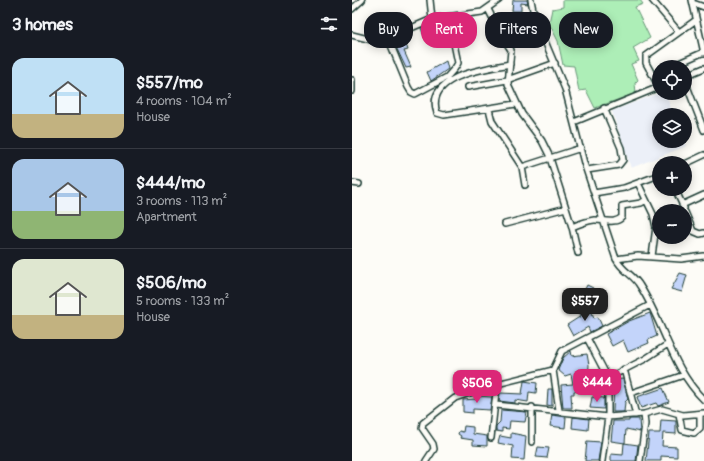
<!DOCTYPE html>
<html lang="en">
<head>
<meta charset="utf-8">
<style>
  :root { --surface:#171b24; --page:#20242c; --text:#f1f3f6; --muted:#9ea1a6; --line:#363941; --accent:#db2777 }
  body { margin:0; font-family:Pangolin,sans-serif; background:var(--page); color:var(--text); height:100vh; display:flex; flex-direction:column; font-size:15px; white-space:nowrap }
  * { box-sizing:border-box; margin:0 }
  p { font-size:13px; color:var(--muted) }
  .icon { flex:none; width:22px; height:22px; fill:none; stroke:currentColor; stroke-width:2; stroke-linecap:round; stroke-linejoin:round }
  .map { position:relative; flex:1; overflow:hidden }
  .details { display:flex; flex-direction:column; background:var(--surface); width:352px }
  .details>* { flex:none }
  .banner { position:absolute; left:12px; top:12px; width:280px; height:36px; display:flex; gap:8px }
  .controls { position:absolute; left:300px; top:60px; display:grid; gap:8px }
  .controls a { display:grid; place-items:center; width:40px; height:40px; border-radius:50%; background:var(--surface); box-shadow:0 2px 10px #0003; font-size:20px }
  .price { position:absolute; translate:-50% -34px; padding:0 9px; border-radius:8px; background:var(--accent); color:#fff; font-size:13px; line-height:26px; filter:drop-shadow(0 1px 2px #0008) }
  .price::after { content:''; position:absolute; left:50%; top:24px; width:12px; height:9px; margin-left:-6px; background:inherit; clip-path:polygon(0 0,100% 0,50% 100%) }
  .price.current { background:#222; color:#fff }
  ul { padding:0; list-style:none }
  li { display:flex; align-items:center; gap:12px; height:100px; padding:0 12px }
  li+li { border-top:1px solid var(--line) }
  li span { display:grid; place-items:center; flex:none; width:112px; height:80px; border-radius:12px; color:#555 }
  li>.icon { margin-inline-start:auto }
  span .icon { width:48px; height:48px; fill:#fffc; stroke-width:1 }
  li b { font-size:17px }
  h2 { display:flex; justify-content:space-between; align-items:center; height:48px; padding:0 12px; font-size:17px }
  .pill { padding:0 14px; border-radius:16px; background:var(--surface); box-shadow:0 2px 10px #0003; font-size:14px; line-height:36px }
  .pill.current { background:var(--accent); color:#fff }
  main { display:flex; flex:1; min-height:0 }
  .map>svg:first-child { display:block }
</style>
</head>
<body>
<main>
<section class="details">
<h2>3 homes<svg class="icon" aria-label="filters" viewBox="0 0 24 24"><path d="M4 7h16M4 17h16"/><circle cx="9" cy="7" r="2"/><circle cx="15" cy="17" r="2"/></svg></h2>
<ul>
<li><span style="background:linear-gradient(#bfe0f5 70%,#c2b280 0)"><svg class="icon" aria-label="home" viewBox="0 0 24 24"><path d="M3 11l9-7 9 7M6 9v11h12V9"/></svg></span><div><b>$557/mo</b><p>4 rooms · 104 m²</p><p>House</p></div></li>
<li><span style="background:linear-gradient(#a9c7e8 65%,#8fb573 0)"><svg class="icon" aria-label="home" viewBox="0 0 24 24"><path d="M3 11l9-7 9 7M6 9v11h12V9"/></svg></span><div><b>$444/mo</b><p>3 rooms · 113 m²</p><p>Apartment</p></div></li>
<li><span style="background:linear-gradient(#dfe7d0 70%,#c2b280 0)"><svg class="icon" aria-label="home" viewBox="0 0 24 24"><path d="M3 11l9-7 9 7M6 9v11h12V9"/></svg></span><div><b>$506/mo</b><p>5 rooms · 133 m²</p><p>House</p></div></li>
</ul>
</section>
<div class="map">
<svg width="352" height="461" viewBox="0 0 352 461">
  <rect width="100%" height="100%" fill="#fdfcf7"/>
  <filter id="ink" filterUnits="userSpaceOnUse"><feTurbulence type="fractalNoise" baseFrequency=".025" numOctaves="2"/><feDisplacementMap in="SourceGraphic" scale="8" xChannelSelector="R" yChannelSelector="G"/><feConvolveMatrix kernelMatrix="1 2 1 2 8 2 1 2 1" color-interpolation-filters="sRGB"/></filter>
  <g filter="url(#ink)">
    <!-- built -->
    <path fill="#ecf0f8" d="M307,93H313L322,115H307V141H332L334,146L279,168L260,111Z"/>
    <!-- green -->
    <path fill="#adeeb7" stroke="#669676" d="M211,0H288L291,4L283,7L298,38L281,48L287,61L279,64L286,80L283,83L284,93L243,108L234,90L227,91L222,66L211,65L206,41L197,23L200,9L211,7Z"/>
    <!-- building -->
    <path fill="#c3d4fa" stroke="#1f3d34" d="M161,0H175L176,4L169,3V11H160Z
      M161,18L160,29L151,28V19Z
      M76,25L77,28L85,31L84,33L93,37L90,45L79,41L82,33L77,31L71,34L69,28Z
      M52,39L56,50L52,51L59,67L54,68L42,43Z
      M94,61L96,69L79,81L75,72Z
      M328,273L335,275L330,292L319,289Z
      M235,285L241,288L237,298L229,297Z
      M232,306L238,307L242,318L246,317L250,326L238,332L236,327L221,336L215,325L229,316L226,311Z
      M298,313L305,336L296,340L297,343L276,352L271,340L260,346L254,334L277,321Z
      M219,351L220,356L235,354L237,365L235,393L222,391V394H219L220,408H211L209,385L221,384L219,374L213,376L206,370L211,358Z
      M271,379L276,399L273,402L272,412H261L262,380Z
      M172,381L185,383L184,393L177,392L176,402L163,400V403L147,401L148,393L170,394Z
      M311,388L317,402L306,406L304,403L289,408L285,397Z
      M196,389H200V406L195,405Z
      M125,396L140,397L138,410L121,409V413L111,412V400L124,399Z
      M240,397L252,398V409L238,408Z
      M149,410L175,412L173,422L158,421L157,429L150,428V432L144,431V426L148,422Z
      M200,415L214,417L213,428L198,426Z
      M221,417L237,419L236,430L220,428Z
      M277,419H287L288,432L274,429L273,443L259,441L261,421H277Z
      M309,420L324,421V434L311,433L310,446L325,447V457L309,456V461H294L297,433H308Z
      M112,426L121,427V434L135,436V446L121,445V440L108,438L109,436L106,434L107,431L111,432Z
      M159,433L174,436L172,460L160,459L161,446L146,443L148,436L159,438Z
      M235,441L249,442L246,461H233Z
      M272,443L286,445L284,461H259V454L271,455Z
      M186,447L197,448L195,458L184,457Z"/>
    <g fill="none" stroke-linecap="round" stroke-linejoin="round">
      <!-- minor casing -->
      <g stroke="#1f3d34" stroke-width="8">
        <path id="minor" d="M78,0L80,19
          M179,0L182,15L213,89L232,163L264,259C270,271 282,275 288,286C312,323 320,369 352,400
          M300,0L327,32
          M340,0L352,53
          M341,3L352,7
          M0,9L10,0
          M136,9L148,33L159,50L156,84L170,114L190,141L197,155L220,227L226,253
          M0,35L20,40L36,38L80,19L130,12L147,0
          M36,38L56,87L59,92L63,94L95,77L103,68L106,63L100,34L101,17
          M158,64C134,69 72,75 85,113L92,115L164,104
          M318,67L352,52
          M333,76L352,68
          M0,80V91
          M333,81L352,130
          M116,87L155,80L203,63
          M307,87L294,63V56L344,20
          M137,109L140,121L170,167L173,185
          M222,122L307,87
          M333,164L352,155
          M170,167L229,148
          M235,170L267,165L271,160L269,148L252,108
          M0,183L7,184
          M286,183L301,214L304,227L300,256
          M323,189L332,208
          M242,193L272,188L307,175
          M330,205L352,195
          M333,212L341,231L348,234L352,233
          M153,224L214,208
          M220,227C227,224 235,221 242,220C250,219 263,225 270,217V206L289,203L294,200
          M264,259L286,256L329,259L352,256
          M235,338L256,378V417L250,461
          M272,369L284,415
          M256,378L293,359L316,344
          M279,393L332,375
          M144,405L256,417L292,414L310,409L331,415L352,413
          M207,410L201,370L210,351L298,305
          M327,414L330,430L342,433L348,428V414
          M139,438L145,384L201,370
          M180,442V407
          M74,461L82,449L81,444L70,428L71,423L103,398L145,384
          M288,461L293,424L292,414"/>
      </g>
      <!-- minor -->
      <use href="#minor" stroke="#fdfcf7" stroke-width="5"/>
    </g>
  </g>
</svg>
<div class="controls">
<a><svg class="icon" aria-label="locate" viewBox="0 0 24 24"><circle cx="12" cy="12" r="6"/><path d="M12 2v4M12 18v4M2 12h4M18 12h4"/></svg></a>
<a><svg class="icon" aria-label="layers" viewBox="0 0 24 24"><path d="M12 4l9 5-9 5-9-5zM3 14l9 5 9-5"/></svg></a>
<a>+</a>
<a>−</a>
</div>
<b class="price current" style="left:233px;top:322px">$557</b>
<b class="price" style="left:245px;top:403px">$444</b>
<b class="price" style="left:125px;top:404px">$506</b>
<div class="banner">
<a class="pill">Buy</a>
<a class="pill current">Rent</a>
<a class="pill">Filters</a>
<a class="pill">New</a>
</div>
</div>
</main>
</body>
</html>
